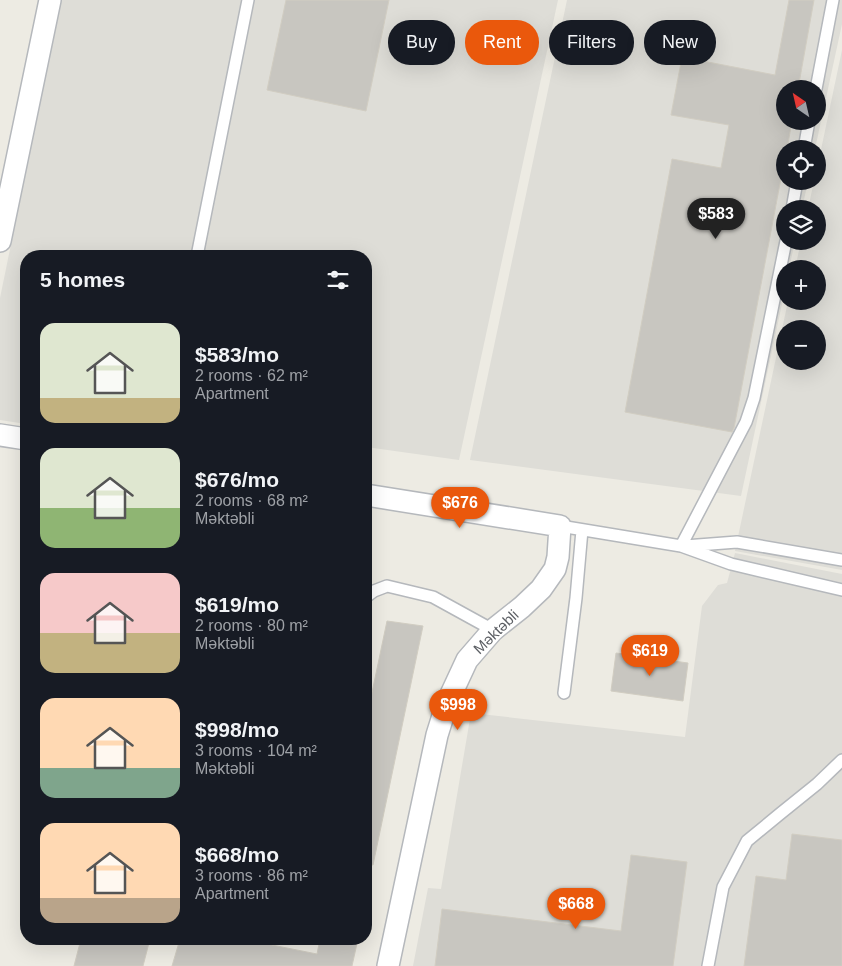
<!DOCTYPE html>
<html lang="en">
<head>
<meta charset="utf-8">
<style>
  :root { --surface:#171b24; --page:#20242c; --text:#f1f3f6; --muted:#9ea1a6; --accent:#ea580c }
  body { margin:0; font-family:Helvetica,sans-serif; background:var(--page); color:var(--text); height:100vh; display:flex; flex-direction:column; font-size:19px; white-space:nowrap }
  * { box-sizing:border-box; margin:0 }
  p { font-size:16px; color:var(--muted) }
  .icon { flex:none; width:28px; height:28px; fill:none; stroke:currentColor; stroke-width:2; stroke-linecap:round; stroke-linejoin:round }
  .map { position:relative; flex:1; overflow:hidden }
  .panel { position:absolute; left:20px; top:250px; width:352px; height:695px; display:flex; flex-direction:column; background:var(--surface); border-radius:20px; box-shadow:0 5px 20px #0002 }
  .panel>* { flex:none }
  .hud { position:absolute; left:388px; top:20px; width:379px; height:45px; display:flex; gap:10px }
  .needle { width:32px; rotate:326deg }
  .fabs { position:absolute; left:776px; top:80px; display:grid; gap:10px }
  .fabs a { display:grid; place-items:center; width:50px; height:50px; border-radius:50%; background:var(--surface); box-shadow:0 5px 20px #0002; font-size:25px }
  .price { position:absolute; translate:-50% -42px; padding:0 11px; border-radius:18px; background:var(--accent); color:#fff; font-size:16px; line-height:32px; filter:drop-shadow(0 1px 2px #0008) }
  .price::after { content:''; position:absolute; left:50%; top:30px; width:15px; height:11px; margin-left:-8px; background:inherit; clip-path:polygon(0 0,100% 0,50% 100%) }
  .price.active { background:#222; color:#fff }
  ul { padding:0; list-style:none }
  li { display:flex; align-items:center; gap:15px; height:125px; padding:0 20px }
  li span { display:grid; place-items:center; flex:none; width:140px; height:100px; border-radius:15px; color:#555 }
  li>.icon { margin-inline-start:auto }
  span .icon { width:60px; height:60px; fill:#fffc; stroke-width:1 }
  li b { font-size:21px }
  h2 { display:flex; justify-content:space-between; align-items:center; height:60px; padding:0 20px; font-size:21px }
  .chip { padding:0 18px; border-radius:22px; background:var(--surface); box-shadow:0 5px 20px #0002; font-size:18px; line-height:45px }
  .chip.active { background:var(--accent); color:#fff }
  .map>svg:first-child { display:block }
</style>
</head>
<body>
<div class="map">
<svg width="842" height="966" viewBox="0 0 842 966">
  <rect width="100%" height="100%" fill="#edebe3"/>
  <!-- industrial -->
  <path fill="#deddd7" fill-rule="evenodd" d="M61,0H558L459,460L366,447V256H26V424L0,420V298Z
    M567,0H842V24L815,149H785V181H808L802,209H785V241H795L789,269H785V290L741,496L470,460ZM785,89H818V121H785Z
    M842,50V570L735,551L788,301H818V269H795L801,241H818V209H808L814,181H818V164ZM785,329H818V361H785Z
    M735,553L842,574V966H413L428,888L441,889L471,713L685,737L702,606L718,585L727,583Z"/>
  <!-- building -->
  <path fill="#c8c6c0" stroke="#d1cdc2" d="M286,0H389L366,111L267,90Z
    M789,0H814L798,89H785V121H792L787,149H785V157L734,428L732,432L625,412L672,159L721,168L729,125L671,115L682,57L775,75Z
    M387,621L423,626L373,865L366,864V721Z
    M616,653L688,663L683,701L611,691Z
    M792,834L842,840V966H744L756,876L786,880Z
    M631,855L687,862L673,966H435L442,909L621,931Z
    M81,939H150L143,966H74Z
    M180,939H242L317,954L320,939H358L352,966H172Z"/>
  <g fill="none" stroke-linecap="round" stroke-linejoin="round">
    <!-- lane casing -->
    <g stroke="#b5b8bc" stroke-width="14">
      <path id="lane" d="M816,89L833,0
        M804,149L809,121
        M792,209L797,181
        M197,256L248,0
        M560,526L681,546L731,564L842,590
        M681,546L746,422L754,398L786,241
        M685,546L737,542L842,560
        M366,597L374,591L387,586L433,597L493,630
        M564,693L576,598L582,530
        M708,966L723,887L747,841L781,813L817,784L842,760"/>
    </g>
    <!-- street casing -->
    <g stroke="#b5b8bc" stroke-width="24">
      <path id="street" d="M0,241L50,0
        M0,435L26,439
        M366,495L560,526L558,557L555,569L541,589L522,607L493,630L467,660L447,703L437,735L388,966"/>
    </g>
    <!-- lane -->
    <use href="#lane" stroke="#fff" stroke-width="11"/>
    <!-- street -->
    <use href="#street" stroke="#fff" stroke-width="21"/>
  </g>
  <g text-anchor="middle" stroke-width="4" stroke-linejoin="round" paint-order="stroke">
    <!-- street labels -->
    <g font-size="15" fill="#5b5e63" stroke="#fff">
      <text transform="translate(496 632) rotate(-44)" y="5">Məktəbli</text>
    </g>
  </g>
</svg>
<div class="fabs">
<a><svg class="needle" viewBox="-14 -14 28 28"><path d="M0-13l5 13h-10z" fill="#e53935"/><path d="M0 13l5-13h-10z" fill="#9ea1a6"/></svg></a>
<a><svg class="icon" aria-label="locate" viewBox="0 0 24 24"><circle cx="12" cy="12" r="6"/><path d="M12 2v4M12 18v4M2 12h4M18 12h4"/></svg></a>
<a><svg class="icon" aria-label="layers" viewBox="0 0 24 24"><path d="M12 4l9 5-9 5-9-5zM3 14l9 5 9-5"/></svg></a>
<a>+</a>
<a>−</a>
</div>
<b class="price active" style="left:716px;top:240px">$583</b>
<b class="price" style="left:460px;top:529px">$676</b>
<b class="price" style="left:650px;top:677px">$619</b>
<b class="price" style="left:458px;top:731px">$998</b>
<b class="price" style="left:576px;top:930px">$668</b>
<div class="hud">
<a class="chip">Buy</a>
<a class="chip active">Rent</a>
<a class="chip">Filters</a>
<a class="chip">New</a>
</div>
<section class="panel">
<h2>5 homes<svg class="icon" aria-label="filters" viewBox="0 0 24 24"><path d="M4 7h16M4 17h16"/><circle cx="9" cy="7" r="2"/><circle cx="15" cy="17" r="2"/></svg></h2>
<ul>
<li><span style="background:linear-gradient(#dfe7d0 75%,#c2b280 0)"><svg class="icon" aria-label="home" viewBox="0 0 24 24"><path d="M3 11l9-7 9 7M6 9v11h12V9"/></svg></span><div><b>$583/mo</b><p>2 rooms · 62 m²</p><p>Apartment</p></div></li>
<li><span style="background:linear-gradient(#dfe7d0 60%,#8fb573 0)"><svg class="icon" aria-label="home" viewBox="0 0 24 24"><path d="M3 11l9-7 9 7M6 9v11h12V9"/></svg></span><div><b>$676/mo</b><p>2 rooms · 68 m²</p><p>Məktəbli</p></div></li>
<li><span style="background:linear-gradient(#f6c9c9 60%,#c2b280 0)"><svg class="icon" aria-label="home" viewBox="0 0 24 24"><path d="M3 11l9-7 9 7M6 9v11h12V9"/></svg></span><div><b>$619/mo</b><p>2 rooms · 80 m²</p><p>Məktəbli</p></div></li>
<li><span style="background:linear-gradient(#ffd9b3 70%,#7fa58c 0)"><svg class="icon" aria-label="home" viewBox="0 0 24 24"><path d="M3 11l9-7 9 7M6 9v11h12V9"/></svg></span><div><b>$998/mo</b><p>3 rooms · 104 m²</p><p>Məktəbli</p></div></li>
<li><span style="background:linear-gradient(#ffd9b3 75%,#b9a48a 0)"><svg class="icon" aria-label="home" viewBox="0 0 24 24"><path d="M3 11l9-7 9 7M6 9v11h12V9"/></svg></span><div><b>$668/mo</b><p>3 rooms · 86 m²</p><p>Apartment</p></div></li>
</ul>
</section>
</div>
</body>
</html>
